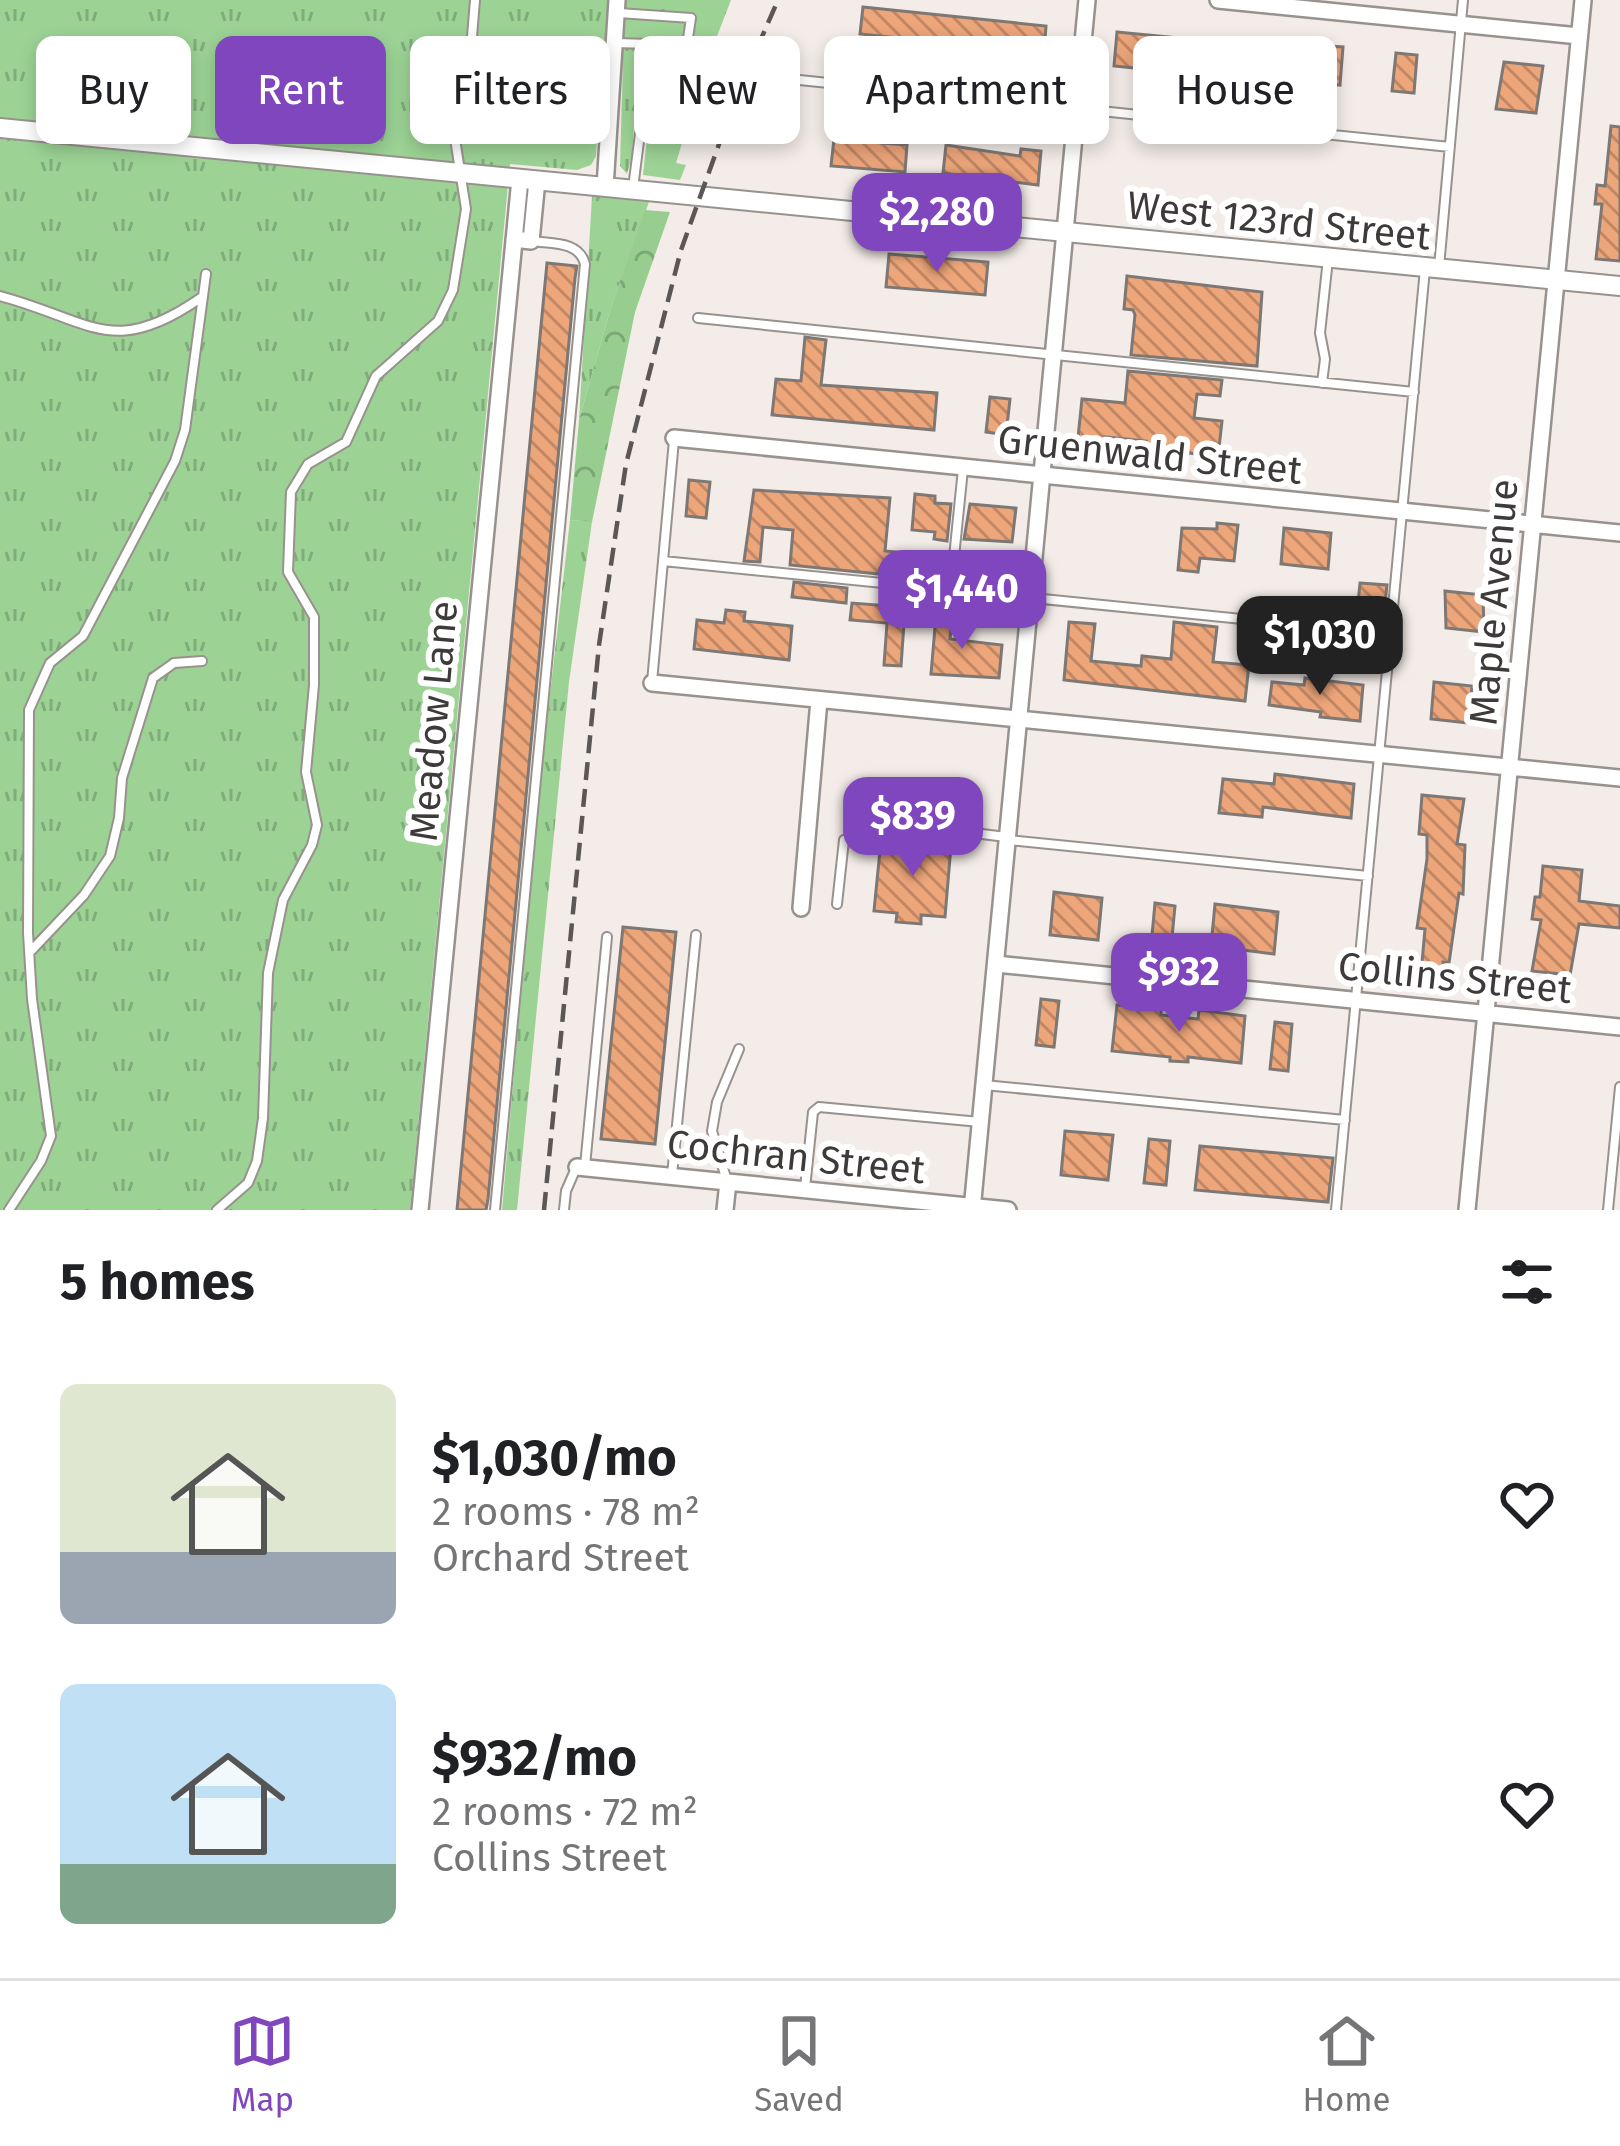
<!DOCTYPE html>
<html lang="en">
<head>
<meta charset="utf-8">
<style>
  :root { --surface:#fff; --page:#f6f6f6; --text:#202124; --muted:#757577; --line:#e0e0e0; --accent:#7f46bd }
  body { margin:0; font-family:"Fira Sans",sans-serif; background:var(--page); color:var(--text); height:100vh; display:flex; flex-direction:column; font-size:45px; white-space:nowrap }
  * { box-sizing:border-box; margin:0 }
  p { font-size:39px; color:var(--muted) }
  .icon { flex:none; width:66px; height:66px; fill:none; stroke:currentColor; stroke-width:2; stroke-linecap:round; stroke-linejoin:round }
  .map { position:relative; height:1210px; overflow:hidden }
  .details { display:flex; flex-direction:column; background:var(--surface); flex:1 }
  .details>* { flex:none }
  .top-card { position:absolute; left:36px; top:36px; width:1548px; height:108px; display:flex; gap:24px }
  .price { position:absolute; translate:-50% -102px; padding:0 27px; border-radius:24px; background:var(--accent); color:#fff; font-size:39px; line-height:78px; filter:drop-shadow(0 3px 6px #0008) }
  .price::after { content:''; position:absolute; left:50%; top:72px; width:36px; height:27px; margin-left:-18px; background:inherit; clip-path:polygon(0 0,100% 0,50% 100%) }
  .price.current { background:#222; color:#fff }
  ul { padding:0; list-style:none }
  li { display:flex; align-items:center; gap:36px; height:300px; padding:0 60px }
  li span { display:grid; place-items:center; flex:none; width:336px; height:240px; border-radius:18px; color:#555 }
  li>.icon { margin-inline-start:auto }
  span .icon { width:144px; height:144px; fill:#fffc; stroke-width:1 }
  li b { font-size:51px }
  h2 { display:flex; justify-content:space-between; align-items:center; height:144px; padding:0 60px; font-size:51px }
  .tag { padding:0 42px; border-radius:18px; background:var(--surface); box-shadow:0 6px 18px #0003; font-size:42px; line-height:108px }
  .tag.current { background:var(--accent); color:#fff }
  .tab-bar { display:flex; justify-content:space-around; align-items:center; height:168px; border-top:3px solid var(--line); background:var(--surface); font-size:33px; color:var(--muted) }
  .tab-bar a { display:grid; justify-items:center; gap:6px }
  .tab-bar .current { color:var(--accent) }
  .map>svg:first-child { display:block }
</style>
</head>
<body>
<div class="map">
<svg width="1620" height="1210" viewBox="0 0 1620 1210">
  <defs>
    <pattern id="grass-tufts" width="24" height="20" patternUnits="userSpaceOnUse" patternTransform="scale(3)"><rect width="24" height="20" fill="#9cd395"/><path d="M3 7l-1-3M5 7V3M7 7l1-3M15 17l-1-3M17 17v-4M19 17l1-3" fill="none" stroke="#80ac7b"/></pattern>
    <pattern id="forest-crowns" width="20" height="18" patternUnits="userSpaceOnUse" patternTransform="scale(3)"><rect width="20" height="18" fill="#97ce90"/><path d="M2 6a3 3 0 1 1 6 0M12 15a3 3 0 1 1 6 0" fill="none" stroke="#7ca877"/></pattern>
    <pattern id="building-back-hatch" width="6" height="6" patternUnits="userSpaceOnUse" patternTransform="scale(3)"><rect width="6" height="6" fill="#eda57a"/><path d="M-1 5l2 2M0 0l6 6M5-1l2 2" fill="none" stroke="#c18765"/></pattern>
  </defs>
  <rect width="100%" height="100%" fill="#f3ece8"/>
  <!-- grass -->
  <path fill="url(#grass-tufts)" d="M0,0H731L705,67L676,163L686,165L680,180L643,175L649,119L674,121L678,73L638,70L632,156L627,174L620,166L623,60L602,59L596,156L591,165L577,170L510,164L410,1210H0Z
    M592,196L649,202L611,307L579,420Z
    M570,520L592,522L569,682L517,1210H502L538,799Z"/>
  <!-- forest -->
  <path fill="url(#forest-crowns)" d="M645,210L670,212L635,312L592,522L570,520L579,420L611,307Z"/>
  <!-- building -->
  <path fill="url(#building-back-hatch)" stroke="#7e7875" stroke-width="3" d="M863,7L1046,26L1044,53L860,34Z
    M1117,32L1282,48V43L1343,47L1340,85L1319,83L1320,73L1268,67V72L1244,70L1245,65L1136,54L1135,68L1114,66Z
    M1396,53L1417,55L1414,93L1392,91Z
    M1504,62L1543,66L1536,113L1496,109Z
    M1611,126L1620,127V261L1596,259L1602,204H1595L1597,185L1605,186Z
    M834,139L907,145L905,172L831,166Z
    M946,145L1020,156L1021,149L1041,151L1038,185L943,173Z
    M889,254L988,262L985,295L886,287Z
    M547,263L577,266L575,278L488,1199L486,1210H457Z
    M1127,276L1262,292L1257,366L1131,355L1135,315L1133,310L1124,309Z
    M805,337L826,340L821,385L937,393L934,430L772,415L776,379L801,381Z
    M1128,371L1222,380L1220,396L1197,394L1194,418L1222,421L1218,457L1145,447L1146,441L1105,437L1104,450L1077,447L1082,399L1125,403Z
    M990,397L1010,399L1006,435L986,432Z
    M689,480L710,482L706,518L686,516Z
    M754,490L890,498L885,551L908,553L907,570L880,568L879,574L790,565L793,530L763,527L760,562L744,561Z
    M915,494L935,496V503L951,504L947,541L934,539L935,532L912,530Z
    M970,504L1016,508L1012,542L964,539Z
    M1217,523L1238,525L1234,561L1200,558L1198,572L1178,570L1182,528L1217,529Z
    M1284,528L1331,533L1328,569L1281,564Z
    M794,582L847,588L846,603L792,597Z
    M1360,583L1387,585L1383,622L1332,618L1334,601L1358,603Z
    M1445,591L1483,595L1484,632L1446,628Z
    M890,593L906,595L901,666L884,665L887,623L850,620L852,603L889,606Z
    M937,604L953,605L950,639L1002,645L999,678L931,674Z
    M726,610L745,612L744,621L792,626L789,660L694,649L697,620L724,623Z
    M1069,622L1095,624L1091,661L1141,666L1142,656L1171,659L1174,622L1217,627L1213,662L1249,665L1245,701L1064,680Z
    M1305,678L1363,685L1360,721L1320,717L1321,712L1269,705L1272,682L1304,685Z
    M1434,682L1472,686L1469,723L1431,719Z
    M1275,774L1354,784L1351,818L1263,807L1262,817L1219,813L1223,779L1274,784Z
    M1422,795L1464,799L1457,844L1465,845L1463,894L1459,893L1449,963L1443,962L1442,976L1421,974L1425,929L1417,928L1427,859V835L1419,834Z
    M904,833L931,836L930,844L951,846L945,917L921,915V924L896,922L897,913L874,911L881,840L904,842Z
    M1543,866L1582,870L1579,901L1620,906V928L1579,924L1570,975L1532,971L1541,920L1532,919L1535,897H1540Z
    M1054,892L1102,898L1098,940L1050,935Z
    M1155,903L1175,906L1171,948L1151,946Z
    M1215,904L1278,912L1274,954L1211,946Z
    M623,927L676,932L655,1144L601,1139Z
    M1041,999L1059,1001L1054,1047L1036,1045Z
    M1117,1005L1161,1009V1015L1198,1019L1199,1010L1245,1016L1241,1063L1188,1057V1062L1170,1061V1057L1112,1051Z
    M1275,1022L1292,1024L1288,1071L1270,1069Z
    M1065,1131L1113,1135L1108,1180L1061,1175Z
    M1149,1139L1170,1141L1166,1185L1144,1183Z
    M1200,1146L1333,1158L1328,1202L1195,1190Z"/>
  <g fill="none" stroke-linecap="round" stroke-linejoin="round">
    <!-- service casing -->
    <g stroke="#98928e" stroke-width="12">
      <path id="service" d="M615,43L687,45L691,18L619,13
        M780,78L1450,147
        M633,188L642,118
        M1439,267L1463,0
        M0,296C91,320 112,360 202,297
        M698,318L1414,392
        M1322,383L1325,359L1320,333L1328,259
        M663,561L1392,634
        M955,590L953,567L963,469
        M652,682L674,440
        M1009,840L1368,876
        M837,904L844,840L886,822L1006,837
        M30,952L84,895L110,856L119,818L122,778L153,678L174,663L202,661
        M984,1085L1345,1120
        M585,1166L607,937
        M672,1175L696,935
        M727,1181L712,1131L717,1102L739,1049
        M805,1188L813,1112L819,1107L980,1122
        M9,1210L41,1161L51,1136L32,999L28,933L29,710L50,663L83,636L175,461L185,430L206,274
        M217,1210L248,1183L257,1161L263,1118L268,973L283,900L312,845L317,825L306,772L314,685V617L288,572L291,492L308,464L346,442L376,376L438,321L453,290L466,209L453,126L470,61L475,0
        M495,1210L585,264C579,241 553,244 532,241
        M564,1210L566,1191L576,1168
        M1336,1210L1425,269
        M1608,1210L1620,1087"/>
    </g>
    <!-- minor casing -->
    <g stroke="#98928e" stroke-width="20">
      <path id="minor" d="M1218,0L1579,36
        M605,187L617,0
        M514,239L531,241L537,180
        M674,438L1620,533
        M652,683L1620,778
        M801,908L819,700
        M996,964L1620,1027
        M577,1167L1008,1210
        M420,1210L520,179
        M725,1210L728,1182
        M972,1210L1087,0
        M1467,1210L1583,0"/>
    </g>
    <!-- tertiary casing -->
    <g stroke="#98928e" stroke-width="22">
      <path id="tertiary" d="M0,128L1620,286"/>
    </g>
    <!-- service -->
    <use href="#service" stroke="#fff" stroke-width="8"/>
    <!-- minor -->
    <use href="#minor" stroke="#fff" stroke-width="15"/>
    <!-- tertiary -->
    <use href="#tertiary" stroke="#fff" stroke-width="18"/>
    <!-- rail -->
    <path stroke="#5b5756" stroke-width="4.5" stroke-dasharray="18 9" stroke-linecap="butt" d="M544,1210L599,645L626,464L681,250L737,94L778,0"/>
  </g>
  <g text-anchor="middle" stroke-width="12" stroke-linejoin="round" paint-order="stroke">
    <!-- street labels -->
    <g font-size="39" fill="#3d3a39" stroke="#fff">
      <text transform="translate(1279 220) rotate(6)" y="14">West 123rd Street</text>
      <text transform="translate(1150 454) rotate(6)" y="14">Gruenwald Street</text>
      <text transform="translate(1493 602) rotate(-85)" y="14">Maple Avenue</text>
      <text transform="translate(433 721) rotate(-85)" y="14">Meadow Lane</text>
      <text transform="translate(1455 977) rotate(6)" y="14">Collins Street</text>
      <text transform="translate(796 1156) rotate(6)" y="14">Cochran Street</text>
    </g>
  </g>
</svg>
<b class="price" style="left:937px;top:275px">$2,280</b>
<b class="price" style="left:962px;top:652px">$1,440</b>
<b class="price current" style="left:1320px;top:698px">$1,030</b>
<b class="price" style="left:913px;top:879px">$839</b>
<b class="price" style="left:1179px;top:1035px">$932</b>
<div class="top-card">
<a class="tag">Buy</a>
<a class="tag current">Rent</a>
<a class="tag">Filters</a>
<a class="tag">New</a>
<a class="tag">Apartment</a>
<a class="tag">House</a>
</div>
</div>
<section class="details">
<h2>5 homes<svg class="icon" aria-label="filters" viewBox="0 0 24 24"><path d="M4 7h16M4 17h16"/><circle cx="9" cy="7" r="2"/><circle cx="15" cy="17" r="2"/></svg></h2>
<ul>
<li><span style="background:linear-gradient(#dfe7d0 70%,#9aa5b1 0)"><svg class="icon" aria-label="home" viewBox="0 0 24 24"><path d="M3 11l9-7 9 7M6 9v11h12V9"/></svg></span><div><b>$1,030/mo</b><p>2 rooms · 78 m²</p><p>Orchard Street</p></div><svg class="icon" aria-label="heart" viewBox="0 0 24 24"><path d="M12 20l-8-8c-3-5 5-10 8-4 3-6 11-1 8 4z"/></svg></li>
<li><span style="background:linear-gradient(#bfe0f5 75%,#7fa58c 0)"><svg class="icon" aria-label="home" viewBox="0 0 24 24"><path d="M3 11l9-7 9 7M6 9v11h12V9"/></svg></span><div><b>$932/mo</b><p>2 rooms · 72 m²</p><p>Collins Street</p></div><svg class="icon" aria-label="heart" viewBox="0 0 24 24"><path d="M12 20l-8-8c-3-5 5-10 8-4 3-6 11-1 8 4z"/></svg></li>
</ul>
</section>
<nav class="tab-bar">
<a class="current"><svg class="icon" aria-label="map" viewBox="0 0 24 24"><path d="M3 6l6-2 6 2 6-2v14l-6 2-6-2-6 2zM9 4v14M15 6v14"/></svg>Map</a>
<a><svg class="icon" aria-label="saved" viewBox="0 0 24 24"><path d="M7 4h10v16l-5-4-5 4z"/></svg>Saved</a>
<a><svg class="icon" aria-label="home" viewBox="0 0 24 24"><path d="M3 11l9-7 9 7M6 9v11h12V9"/></svg>Home</a>
</nav>
</body>
</html>
